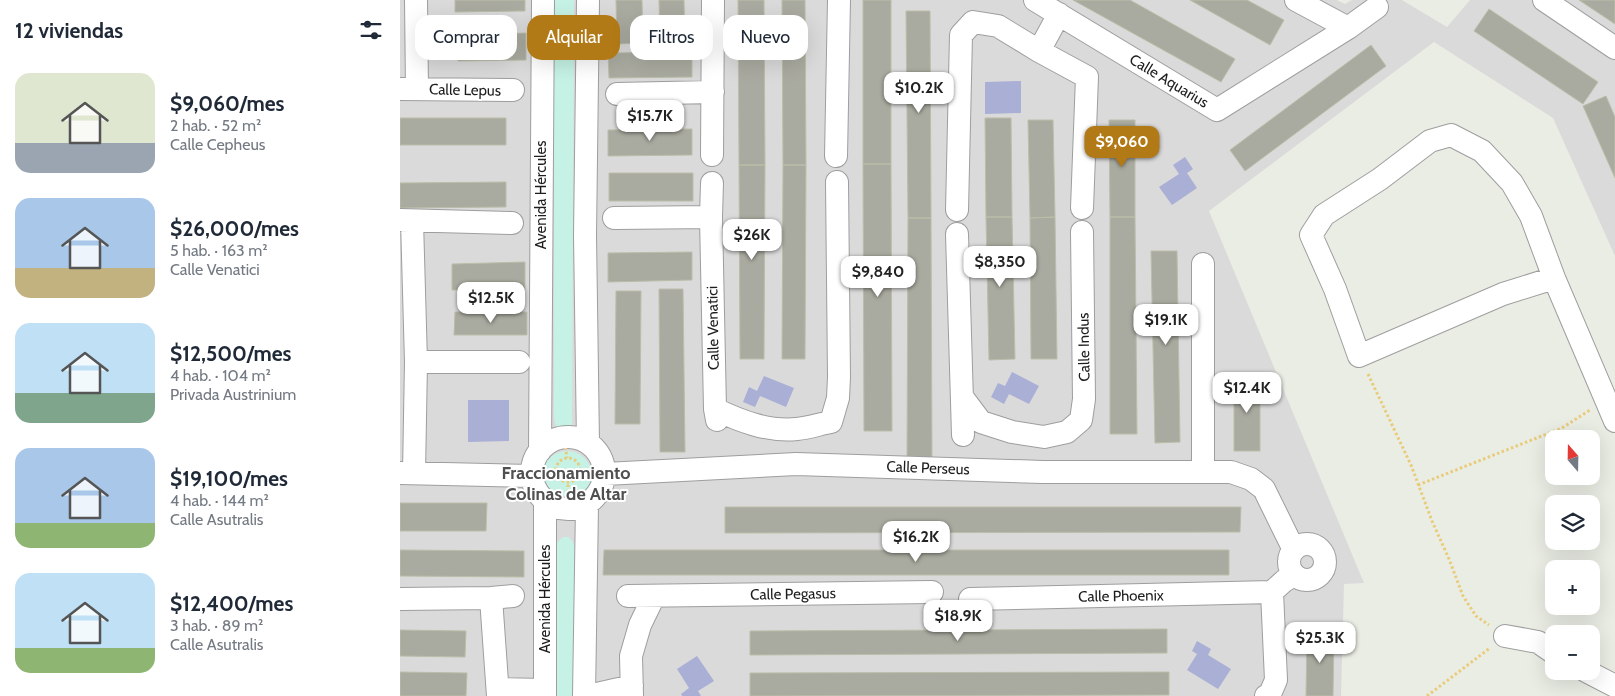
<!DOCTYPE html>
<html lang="es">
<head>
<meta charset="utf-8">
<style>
  :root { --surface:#fff; --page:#f6f6f7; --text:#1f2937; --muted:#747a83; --accent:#b27a17 }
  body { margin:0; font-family:Cabin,sans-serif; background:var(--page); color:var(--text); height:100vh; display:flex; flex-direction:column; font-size:19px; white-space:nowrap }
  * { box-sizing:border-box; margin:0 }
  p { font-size:16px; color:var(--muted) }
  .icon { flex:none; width:28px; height:28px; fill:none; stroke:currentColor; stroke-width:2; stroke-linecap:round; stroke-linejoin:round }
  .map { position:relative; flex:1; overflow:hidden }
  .panel { display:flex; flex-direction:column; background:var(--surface); width:400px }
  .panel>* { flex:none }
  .top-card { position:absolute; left:15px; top:15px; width:475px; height:45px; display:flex; gap:10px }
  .needle { width:32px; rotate:340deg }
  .tools { position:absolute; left:1145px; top:430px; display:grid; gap:10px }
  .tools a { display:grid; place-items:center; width:55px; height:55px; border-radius:10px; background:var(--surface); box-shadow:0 5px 20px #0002; font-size:25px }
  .price { position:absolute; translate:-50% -42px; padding:0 11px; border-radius:10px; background:#fff; color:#222; font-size:16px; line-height:32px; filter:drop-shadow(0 1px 2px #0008) }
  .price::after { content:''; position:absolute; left:50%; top:30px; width:15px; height:11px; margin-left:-8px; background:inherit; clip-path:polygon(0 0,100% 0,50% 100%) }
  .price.selected { background:var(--accent); color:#fff }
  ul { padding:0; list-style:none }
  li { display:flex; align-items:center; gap:15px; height:125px; padding:0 15px }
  li span { display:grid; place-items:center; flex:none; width:140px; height:100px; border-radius:15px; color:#555 }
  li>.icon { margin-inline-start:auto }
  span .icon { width:60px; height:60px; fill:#fffc; stroke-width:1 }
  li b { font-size:21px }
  h2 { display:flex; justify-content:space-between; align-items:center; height:60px; padding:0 15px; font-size:21px }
  .chip { padding:0 18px; border-radius:15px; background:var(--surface); box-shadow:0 5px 20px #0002; font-size:18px; line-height:45px }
  .chip.selected { background:var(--accent); color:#fff }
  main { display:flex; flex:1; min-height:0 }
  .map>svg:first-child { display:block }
</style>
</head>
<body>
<main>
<section class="panel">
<h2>12 viviendas<svg class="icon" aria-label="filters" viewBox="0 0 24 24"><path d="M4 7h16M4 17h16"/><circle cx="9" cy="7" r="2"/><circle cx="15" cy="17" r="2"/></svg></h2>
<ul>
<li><span style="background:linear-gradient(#dfe7d0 70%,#9aa5b1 0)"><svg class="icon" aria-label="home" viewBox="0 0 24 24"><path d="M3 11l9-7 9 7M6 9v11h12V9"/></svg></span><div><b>$9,060/mes</b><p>2 hab. · 52 m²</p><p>Calle Cepheus</p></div></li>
<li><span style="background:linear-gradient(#a9c7e8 70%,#c2b280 0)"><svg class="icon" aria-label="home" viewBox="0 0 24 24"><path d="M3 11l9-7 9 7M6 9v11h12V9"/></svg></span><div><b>$26,000/mes</b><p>5 hab. · 163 m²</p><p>Calle Venatici</p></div></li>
<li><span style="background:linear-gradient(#bfe0f5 70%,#7fa58c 0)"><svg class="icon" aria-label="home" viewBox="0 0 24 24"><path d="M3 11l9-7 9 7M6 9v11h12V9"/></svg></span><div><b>$12,500/mes</b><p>4 hab. · 104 m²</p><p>Privada Austrinium</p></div></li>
<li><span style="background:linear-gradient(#a9c7e8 75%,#8fb573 0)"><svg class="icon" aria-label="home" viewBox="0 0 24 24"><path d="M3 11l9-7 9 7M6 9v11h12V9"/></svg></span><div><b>$19,100/mes</b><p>4 hab. · 144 m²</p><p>Calle Asutralis</p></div></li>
<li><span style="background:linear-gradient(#bfe0f5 75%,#8fb573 0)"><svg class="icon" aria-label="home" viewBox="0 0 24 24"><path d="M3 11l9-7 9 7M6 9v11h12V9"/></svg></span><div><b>$12,400/mes</b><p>3 hab. · 89 m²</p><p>Calle Asutralis</p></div></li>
</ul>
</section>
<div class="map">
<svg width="1215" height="696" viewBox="0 0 1215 696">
  <rect width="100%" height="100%" fill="#eaede4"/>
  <!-- residential -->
  <path fill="#dbdada" d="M0,0H937L945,4L952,0H1002L1047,27L1070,0H1215V256L1153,118L1034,42L809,211L964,583L944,584L941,696H0Z"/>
  <!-- park -->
  <path fill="#c5f2e5" d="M154,0H174L172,427L163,432L156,426L154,418Z
    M142 476a25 25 0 1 1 50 0a25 25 0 1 1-50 0Z
    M163,537H169L173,542L175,549L174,696H155V544Z"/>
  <!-- water -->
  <path fill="#a9afd5" d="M621,81V113L585,114V82Z
    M785,157L793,169L787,173L797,188L772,205L759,187L779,174L773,165Z
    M612,372L639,386L629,404L609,394L604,404L591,397L598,383L605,386Z
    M364,376L394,388L386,407L360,396L355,407L343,402L349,387L357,391Z
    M68,400H109V441L68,442Z
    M797,641L811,649L808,655L831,669L818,689L787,670L797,654L792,651Z
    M297,656L314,681L298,691L301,696H282L281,694L289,688L277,669Z"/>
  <!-- building -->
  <path fill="#aaaba0" stroke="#bbbda8" d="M55,0H125V11L55,12Z
    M216,0H242L243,43L217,44Z
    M259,0H284L285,42L260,43Z
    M338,0H364L365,165H339Z
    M382,0H405L406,165H383Z
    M463,0H491V164H463Z
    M673,0H730L835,59L821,82Z
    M790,0H847L884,20L870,45Z
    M1179,0H1215V24Z
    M1089,9L1198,82L1183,104L1074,31Z
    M506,11H530L531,218H508Z
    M126,33V60L58,61V35Z
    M971,45L986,66L845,171L830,150Z
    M292,52V77L209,78L208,53Z
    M1206,96L1215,117V178L1183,106Z
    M0,118H106V145H0Z
    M585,118H611L612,217H586Z
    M628,120H653L655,217L630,218Z
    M709,120H735V217H710Z
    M292,129V155L208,156V130Z
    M463,164H491L492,431H464Z
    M339,165H365L364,359H340Z
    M383,165H406L405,359H382Z
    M209,173H293V201H209Z
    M106,182V207L0,208V183Z
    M586,217H612L615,359L589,360Z
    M655,217L657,359H631L630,218Z
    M710,217H735L737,434H710Z
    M508,218H531L532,459H507Z
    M751,251H777L780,442L755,443Z
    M292,252V280L208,282V253Z
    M125,262V289L52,290V264Z
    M259,289H283L285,452H260Z
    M216,291H241L240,424H215Z
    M55,312H127V335H54Z
    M834,376H860V451H834Z
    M0,503H87L86,531H0Z
    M325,507H841L840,532L325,533Z
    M0,550L124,551V577L0,576Z
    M204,550H829V575H203Z
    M767,629V653L350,655V631Z
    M0,630L66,631L65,657L0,656Z
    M907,632H934L933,696H906Z
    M0,672L67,673L66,696H0Z
    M769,672V695L350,696V673Z"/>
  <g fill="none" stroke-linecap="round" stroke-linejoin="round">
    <!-- street casing -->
    <g stroke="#9e9e9e" stroke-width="24">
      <path id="street" d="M16,0L17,89
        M635,0L817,110L948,28L977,7
        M896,0L948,28
        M1144,0L1215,48
        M639,51L659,14
        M0,89L113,90
        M217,94L313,92
        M312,155L313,0
        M436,156L439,0
        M312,183L311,217L315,409L317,420
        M557,210L561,35L573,22L598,26L639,51L687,77L682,208
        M214,218L311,217
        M0,220L112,223
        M12,221L16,362L14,473
        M557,234L563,435
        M803,264V472
        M1154,278L1103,294L959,356L935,289L911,235L924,215L980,179L1030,141L1051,135L1082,151L1112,183L1131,216L1154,278L1215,421
        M16,362H119
        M563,398L581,422L612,432L644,437L667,432L681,420L684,399L682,232
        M315,409C340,421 368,432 397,429C408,428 420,424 431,422L438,398L439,377L437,182
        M132 473a36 36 0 1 1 72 0a36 36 0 1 1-72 0Z
        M188,443L185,235L188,0
        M140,451L143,0
        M0,473L132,476
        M205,474L396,464L643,472H831L851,479L864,489L894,550
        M889 562a18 18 0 1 1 36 0a18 18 0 1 1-36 0Z
        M228,596L532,592
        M91,598L98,696
        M0,599L91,598L113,596
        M570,599L872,592L884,581L894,575
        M1105,636L1138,642L1154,653
        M1186,671L1215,686
        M99,689L145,690
        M145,696V502
        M184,696L187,505
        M188,696L232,686
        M232,696L231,656L240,625L254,596
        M866,696L870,694L876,680L872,592"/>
    </g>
    <!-- path -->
    <path stroke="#e9cb79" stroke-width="3" stroke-dasharray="2.5 2.5" stroke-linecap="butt" d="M968,374L1011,465L1032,521L1049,559L1063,596L1076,616L1089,625
      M165,427L164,437L167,458
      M156 470a12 12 0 1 1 24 0a12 12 0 1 1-24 0Z
      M1018,485L1162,428L1190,410
      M168,497V482
      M1027,696L1090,648"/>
    <!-- street -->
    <use href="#street" stroke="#fff" stroke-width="22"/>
  </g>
  <g text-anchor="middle" stroke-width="4" stroke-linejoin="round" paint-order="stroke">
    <!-- street labels -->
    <g font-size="15" fill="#1d1d1d" stroke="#fff">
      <text transform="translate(769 81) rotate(31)" y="5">Calle Aquarius</text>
      <text transform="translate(65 90) rotate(1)" y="5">Calle Lepus</text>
      <text transform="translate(141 195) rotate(-90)" y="5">Avenida Hércules</text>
      <text transform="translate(313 328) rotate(-91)" y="5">Calle Venatici</text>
      <text transform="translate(684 347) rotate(-91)" y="5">Calle Indus</text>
      <text transform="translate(528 468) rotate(2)" y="5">Calle Perseus</text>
      <text transform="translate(393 594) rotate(-1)" y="5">Calle Pegasus</text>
      <text transform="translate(721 596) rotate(-1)" y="5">Calle Phoenix</text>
      <text transform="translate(145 599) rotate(-90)" y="5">Avenida Hércules</text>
    </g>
    <!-- quarter labels -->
    <g font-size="18" font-weight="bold" fill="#505050" stroke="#fff">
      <text x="166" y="479">Fraccionamiento<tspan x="166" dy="21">Colinas de Altar</tspan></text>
    </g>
  </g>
</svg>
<div class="tools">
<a><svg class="needle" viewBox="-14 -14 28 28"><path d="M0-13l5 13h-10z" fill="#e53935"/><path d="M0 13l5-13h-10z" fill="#747a83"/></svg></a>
<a><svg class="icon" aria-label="layers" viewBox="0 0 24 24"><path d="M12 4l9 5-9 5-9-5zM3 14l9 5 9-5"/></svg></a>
<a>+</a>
<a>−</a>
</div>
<b class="price" style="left:519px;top:114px">$10.2K</b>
<b class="price" style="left:250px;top:142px">$15.7K</b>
<b class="price selected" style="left:722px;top:168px">$9,060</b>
<b class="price" style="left:352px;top:261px">$26K</b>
<b class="price" style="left:600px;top:288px">$8,350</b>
<b class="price" style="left:478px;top:298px">$9,840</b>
<b class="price" style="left:91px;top:324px">$12.5K</b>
<b class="price" style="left:766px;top:346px">$19.1K</b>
<b class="price" style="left:847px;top:414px">$12.4K</b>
<b class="price" style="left:516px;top:563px">$16.2K</b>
<b class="price" style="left:558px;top:642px">$18.9K</b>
<b class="price" style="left:920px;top:664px">$25.3K</b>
<div class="top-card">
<a class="chip">Comprar</a>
<a class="chip selected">Alquilar</a>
<a class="chip">Filtros</a>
<a class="chip">Nuevo</a>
</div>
</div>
</main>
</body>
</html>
